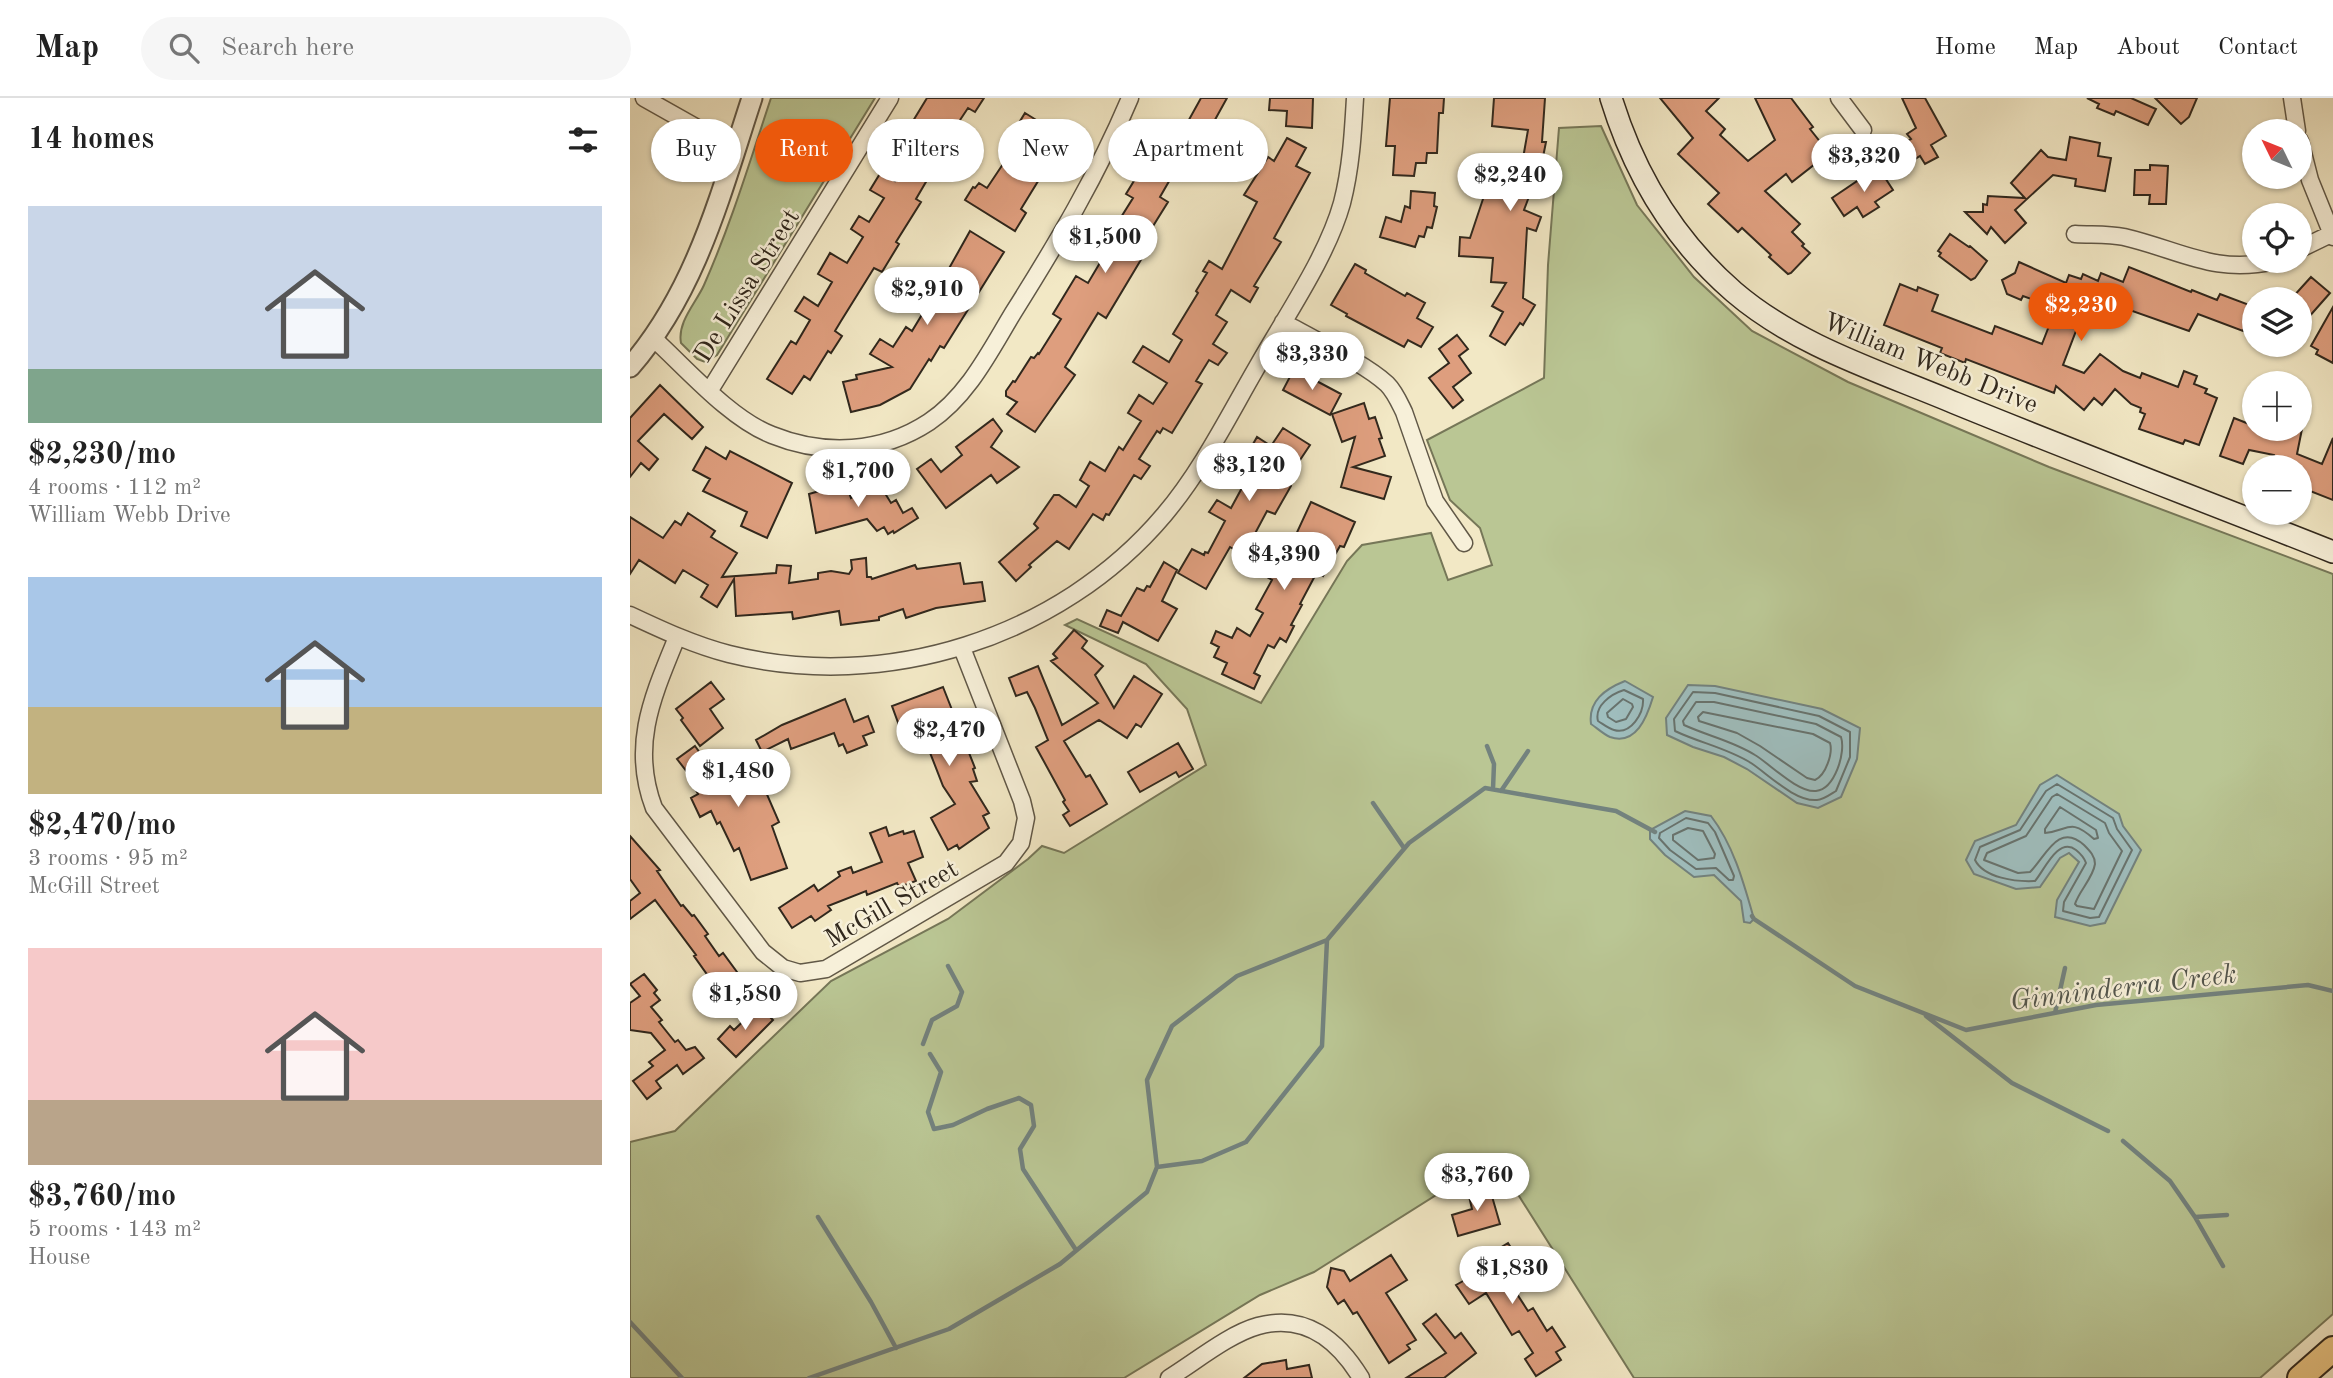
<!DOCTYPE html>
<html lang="en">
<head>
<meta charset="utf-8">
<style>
  :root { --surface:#fff; --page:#f6f6f6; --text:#222; --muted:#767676; --line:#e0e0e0; --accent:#ea580c }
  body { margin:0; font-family:"Old Standard TT",serif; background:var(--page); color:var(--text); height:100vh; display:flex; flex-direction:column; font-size:26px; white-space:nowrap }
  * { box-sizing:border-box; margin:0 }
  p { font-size:23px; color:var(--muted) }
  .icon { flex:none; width:38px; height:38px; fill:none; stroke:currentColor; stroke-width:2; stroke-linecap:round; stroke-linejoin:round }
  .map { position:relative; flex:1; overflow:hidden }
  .drawer { display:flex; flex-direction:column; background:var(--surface); width:630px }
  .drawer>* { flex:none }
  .hud { position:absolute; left:21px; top:21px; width:665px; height:63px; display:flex; gap:14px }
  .needle { width:46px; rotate:313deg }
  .buttons { position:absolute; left:1612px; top:21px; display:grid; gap:14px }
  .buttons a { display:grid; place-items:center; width:70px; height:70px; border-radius:50%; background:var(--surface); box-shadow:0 2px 5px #0004; font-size:35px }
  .price { position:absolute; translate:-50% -60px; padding:0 16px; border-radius:24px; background:#fff; color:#222; font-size:23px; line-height:46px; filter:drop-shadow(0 2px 4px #0008) }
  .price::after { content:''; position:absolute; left:50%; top:42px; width:21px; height:16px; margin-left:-10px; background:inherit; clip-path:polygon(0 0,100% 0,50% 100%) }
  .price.current { background:var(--accent); color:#fff }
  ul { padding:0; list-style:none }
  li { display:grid; align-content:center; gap:14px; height:371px; padding:0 28px }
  li span { display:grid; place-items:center; height:217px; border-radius:0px; color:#555 }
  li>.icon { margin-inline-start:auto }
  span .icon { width:126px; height:126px; fill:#fffc; stroke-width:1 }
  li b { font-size:30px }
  h2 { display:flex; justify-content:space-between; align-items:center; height:84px; padding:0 28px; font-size:30px }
  .pill { padding:0 24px; border-radius:32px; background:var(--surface); box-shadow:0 2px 5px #0004; font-size:24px; line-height:63px }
  .pill.current { background:var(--accent); color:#fff }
  header { display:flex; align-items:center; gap:42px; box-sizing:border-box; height:98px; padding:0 35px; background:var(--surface); border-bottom:2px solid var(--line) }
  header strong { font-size:33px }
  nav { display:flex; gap:38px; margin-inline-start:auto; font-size:24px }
  .search { width:490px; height:63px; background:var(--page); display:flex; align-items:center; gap:18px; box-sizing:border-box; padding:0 24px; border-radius:38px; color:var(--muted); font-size:26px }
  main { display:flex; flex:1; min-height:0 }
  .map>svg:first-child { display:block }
</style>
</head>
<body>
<header>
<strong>Map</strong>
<div class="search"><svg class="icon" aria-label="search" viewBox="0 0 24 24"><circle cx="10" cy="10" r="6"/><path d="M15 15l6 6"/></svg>Search here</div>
<nav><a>Home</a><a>Map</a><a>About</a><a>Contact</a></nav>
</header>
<main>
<section class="drawer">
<h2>14 homes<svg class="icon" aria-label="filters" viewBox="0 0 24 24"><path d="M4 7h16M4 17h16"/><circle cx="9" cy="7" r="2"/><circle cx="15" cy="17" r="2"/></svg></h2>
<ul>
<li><span style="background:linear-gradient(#c9d6e8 75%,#7fa58c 0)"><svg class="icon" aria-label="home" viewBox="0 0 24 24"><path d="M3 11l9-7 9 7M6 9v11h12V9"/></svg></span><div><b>$2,230/mo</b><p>4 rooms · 112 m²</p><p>William Webb Drive</p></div></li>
<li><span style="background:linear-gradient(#a9c7e8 60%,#c2b280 0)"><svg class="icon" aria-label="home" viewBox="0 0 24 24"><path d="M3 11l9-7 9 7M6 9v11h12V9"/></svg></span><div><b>$2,470/mo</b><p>3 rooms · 95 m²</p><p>McGill Street</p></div></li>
<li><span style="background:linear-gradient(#f6c9c9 70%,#b9a48a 0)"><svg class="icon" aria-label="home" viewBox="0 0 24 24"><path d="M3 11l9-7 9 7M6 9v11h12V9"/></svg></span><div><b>$3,760/mo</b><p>5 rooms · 143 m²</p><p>House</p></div></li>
</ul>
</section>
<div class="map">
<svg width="1703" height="1280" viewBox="0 0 1703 1280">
  <rect width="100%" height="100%" fill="#f2e8c5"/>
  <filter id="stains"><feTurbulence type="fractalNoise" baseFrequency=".00286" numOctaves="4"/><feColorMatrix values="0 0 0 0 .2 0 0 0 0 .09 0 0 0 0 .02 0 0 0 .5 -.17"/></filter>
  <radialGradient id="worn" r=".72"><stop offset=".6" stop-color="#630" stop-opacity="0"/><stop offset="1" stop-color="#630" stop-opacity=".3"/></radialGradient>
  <!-- green -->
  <path fill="#bac694" stroke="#767758" stroke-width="2" d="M141,0H245L87,257L75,264L67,261L51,245C47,224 66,205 74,187C101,126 120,63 141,0Z
    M971,28L1007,107L1064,179L1122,233L1218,284L1419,369L1703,476V1216L1630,1280H1004L865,1060L684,1174L630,1197L494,1280H0V1044L45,1033L201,883L318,821L398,761L412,748L434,755L576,667L557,611L516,566L435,527L447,521L631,605L717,463L732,447L801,435L818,482L862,467L850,430L820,402L797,342L914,280L918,167L929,30Z"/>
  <!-- water -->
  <path fill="#9fbebe" stroke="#73827e" stroke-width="2" d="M995,583L1023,599C1017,619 1006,648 980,639C973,636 967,630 961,626C958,603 975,591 995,583Z
    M1058,587L1085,588L1192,611L1230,630L1227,661L1211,699L1188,710L1167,705L1117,671L1094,659L1063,649L1037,637L1036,620Z
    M1427,677L1489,716L1493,728L1511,752L1475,825L1460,828L1425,819L1427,802L1449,764L1439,755L1430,760L1410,789L1386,791L1344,776L1336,762L1345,743L1386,727L1410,687Z
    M1055,713L1081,718C1104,748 1114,786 1124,821L1120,825L1114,824L1111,803L1084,777L1064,779L1035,757L1020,741V732Z"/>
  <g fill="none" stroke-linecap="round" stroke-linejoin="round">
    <!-- shore -->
    <path stroke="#68736e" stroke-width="2" d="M994,592L1013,601C1014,615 1001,637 984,632C979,631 973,626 968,623C964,608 981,596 994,592Z
      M1063,594L1085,595L1189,618L1220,634V659L1206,693C1201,696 1193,702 1187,702C1165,704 1138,676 1121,665C1097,650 1070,645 1045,633L1044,621Z
      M993,601L1002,606L1003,609L996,621L986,624L978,619L977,615Z
      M1066,604H1084L1186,626L1211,639C1216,654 1205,691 1186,693C1168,695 1140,666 1125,657C1103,643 1078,638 1054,627L1053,623Z
      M1073,614L1183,636L1200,645C1203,655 1196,677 1185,682L1177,680L1130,648L1107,635L1069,623L1068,619Z
      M1427,686L1483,720L1487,731L1502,752L1469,819L1460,820L1433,813L1434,804L1456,765C1454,759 1451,756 1446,752C1428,738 1414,773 1405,783C1386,784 1354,780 1345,762L1350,749L1390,732L1416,693Z
      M1427,696L1475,725L1479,735L1492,753L1464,811L1447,808L1445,806C1449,793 1463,780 1465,766C1465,758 1460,753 1454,747C1428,723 1415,760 1400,774L1388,775L1354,762L1357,755L1396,738L1422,699Z
      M1430,709L1466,732L1468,740L1464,741C1439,719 1439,733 1415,735V731Z
      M1056,720L1078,725L1085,734L1104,778L1103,782H1099L1086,770L1066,771L1040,752L1029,740L1030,735Z
      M1058,730L1073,733L1085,756L1084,760L1068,762L1043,742V737Z"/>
    <!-- stream -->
    <path stroke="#73827e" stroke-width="4.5" d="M857,648L864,666L863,691
      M871,693L898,653
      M743,705L774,750
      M1122,818L1124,821L1225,888L1336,932L1466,907L1678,887L1703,893
      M1425,915L1435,870
      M1296,918L1382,985L1478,1033
      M293,946L302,922L327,908L332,894L318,868
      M300,956L311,974L298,1014L304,1031L323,1027L357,1011L389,1000L401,1007L404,1028L390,1051L393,1071L446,1152
      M1493,1043L1540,1083L1565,1119L1593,1168
      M527,1069L517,982L542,928L607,878L697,842
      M188,1119L241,1204L266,1250
      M1565,1119L1597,1117
      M0,1224L52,1280
      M179,1280L319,1231L430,1166L517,1094L527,1069L572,1063L616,1044L692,948L697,842L779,745L855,690L986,713L1025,734"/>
  </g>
  <!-- building -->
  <path fill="#de9e7e" stroke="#31281d" stroke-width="2" d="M297,0H354L345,14L338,10L318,40L315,38L300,61L307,65L286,101L291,104L266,144L269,146L252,174L244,170L211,223L205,233L212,238L201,255L198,253L180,282L174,278L162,296L137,281L161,243L166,246L180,222L165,213L174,199L188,208L202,184L188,176L200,155L217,165L233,139L221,131L229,118L239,124L254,100L240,92L251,74L265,83L283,55L269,46Z
    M571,0H597L576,38L568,33L530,99L538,104L515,141L521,145L476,220L468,215L435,269L445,277L405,334L377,316L387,304L376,298V293L383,283L385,284L401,259L404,260L408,255L409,256L431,221L423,216L446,178L458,185L471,163L468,161L475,151L469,147L479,130L483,132L503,100L496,96L518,60L520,61L526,51L529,53L541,33L550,38Z
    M640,0H683L682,30L656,28L657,13L639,12Z
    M760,0H814L813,15H809L807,55H797L796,65H786L784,78L763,77L765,48H756Z
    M864,0H915L912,44H916L913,59L919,60L915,82L909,81L908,89L903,88L894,112L911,119L906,133L897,130L893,200L905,207L893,227L890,225L875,247L860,238L873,214L862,208L876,185L861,184L863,160L829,158L830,139L840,140L857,89L854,88L857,72L867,74L869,62L892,66L898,32L862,28Z
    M1030,0H1089L1076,13L1095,31L1090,37L1118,63L1145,42L1125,0H1161L1183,29L1180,31L1199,55L1162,84L1156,76L1135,93L1170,126L1162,134L1174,146L1172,148L1180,155L1161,175L1158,176L1139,159L1141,157L1112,130L1108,134L1078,106L1089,95L1048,56L1063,40Z
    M1272,0H1295L1316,38L1301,47L1308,59L1295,66L1290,58L1274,68L1264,51L1281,41L1277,36L1286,30Z
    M1457,0H1501L1526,11L1518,27L1486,13L1484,17L1467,10L1469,6Z
    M1525,0H1567L1559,19L1551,26Z
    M395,15L416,28L418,25L440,38L432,51L441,56L429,74L418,67L391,111L396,115L385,133L335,102L343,89L345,90L349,85L357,90L375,63L380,66L396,41L384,33Z
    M1440,39L1470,45L1468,58L1481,60L1475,93L1445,88L1446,81L1423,77L1385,112L1396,125L1375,145L1361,129L1357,136L1335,114H1353V106L1357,107L1358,98L1395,100L1381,85L1411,52L1418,59L1436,62Z
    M657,40L676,50L666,68L680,75L644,140L651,144L624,188L628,190L620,204L601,192L586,217L597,224L583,246L597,255L588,267L579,262L566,283L572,286L542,335L533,330L530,335L527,333L509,361L520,368L511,381L504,377L479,417L476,416L473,422L463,416L439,451L427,443L399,467L401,469L386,483L369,464L408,430L404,426L424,397H429L446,409L459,388L450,382L460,364L475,373L489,349L493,352L511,323L498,315L509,297L523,306L537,285L503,264L513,248L539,264L552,242L543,236L568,195L566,193L577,175L573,173L579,163L592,171L627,104L614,97L638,59L644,63Z
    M1520,67L1538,68L1536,106H1519L1520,97H1504L1505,72H1520Z
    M1248,69L1263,92L1245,104L1249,109L1233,119L1227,109L1214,118L1202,100Z
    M781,93L805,95L804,108L807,109L802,130L797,129L794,139L789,138L785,149L750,139L756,119L771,124L775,108L780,110Z
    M340,133L374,154L314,250L310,248L301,263L299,261L280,291L250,307L221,314L213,284L227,281L226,277L262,269L240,256L250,241L263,249L276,229L282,233L299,205L292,200L302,183L307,186L317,174Z
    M1320,136L1339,149L1340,148L1357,163L1345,180L1341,182L1309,158L1311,155L1308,153Z
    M1389,164L1436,185L1439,177L1451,181L1453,176L1468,183L1471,175L1493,184L1499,169L1561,194L1562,192L1587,202L1590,196L1622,208L1613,233L1568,216L1559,233L1488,208L1490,202L1467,190L1448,234L1446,233L1433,267L1454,275L1470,256L1493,273L1510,280L1512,275L1548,289L1554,273L1567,278L1564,286L1577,291L1575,295L1587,300L1569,347L1555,342L1553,346L1509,331L1515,316L1510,314L1511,310L1501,306L1485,291L1472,307L1464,300L1454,312L1426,288L1424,295L1336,261L1335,265L1310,255L1312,250L1254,227L1270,186L1287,193L1288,189L1308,197L1302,213L1362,236L1365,228L1412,246L1426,210L1393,198L1391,202L1377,196L1372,182L1385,175Z
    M725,166L736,172L735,175L775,198L777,195L795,205L787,220L803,229L791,249L778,242L774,249L716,218L717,216L701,207Z
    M1681,179L1700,195L1670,229V201H1661Z
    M1703,209V265L1686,256L1688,252L1681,248Z
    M827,237L838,251L829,258L841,275L823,289L833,302L823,310L799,280L819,265L809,251Z
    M664,271L711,296L700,317L653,292Z
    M30,287L73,329L62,341L34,316L8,343L28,361L19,372L11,365L0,379V320Z
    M734,305L739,321L745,319L752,340L749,341L755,358L723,369L761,379L754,401L711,389L725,339L712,344L702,316Z
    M1604,320L1624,328V331H1672L1667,356L1692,366L1703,340V402L1670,389V369H1642L1644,357L1619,352L1613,366L1590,358Z
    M363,321L372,333L361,349L389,369L367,385L361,377L316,410L287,371L301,361L311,374L332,357L326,349Z
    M653,330L680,347L656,383L661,388L645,416L637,413L621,443L627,446L619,460L600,449L576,491L548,475L562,451L574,457L575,454L578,455L595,423L579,414L587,402L601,410L620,375L602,364L610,350L618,355L627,339L641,348Z
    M76,349L96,361L100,353L162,385L137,440L111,428L117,414L73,393L80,381L63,372Z
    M248,384L261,405L266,402L273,415L282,410L288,420L264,435L263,433L258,436L254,429L247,433L237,421L186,435L179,396L210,387L211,391L217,389L221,400Z
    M681,404L725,424L714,449L710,448L693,478L687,474L670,506L672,507L661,527L664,528L656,544L650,540L644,550L638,547L624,575L630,578L624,591L592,576L597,565L584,559L589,549L581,545L586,533L602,540L607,530L620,538L633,515L626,511L642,482L628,474L638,458L649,464L662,440L664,441Z
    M58,415L85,433L81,439L107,455L92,479L146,475L147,467L161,468L159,485L188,481V475L201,473L219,476L222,471L221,462L236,460L237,479H241L242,481L285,467L287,471L330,465L334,486L352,484L355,503L306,510L276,520L273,511L249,519V522L211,527L209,513L163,521L162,514L106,518L104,481L87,509L71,499L78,487L53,472L45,485L9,462L0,476V419L33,440L45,423L51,427Z
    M534,464L547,472L532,503L547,511L528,543L493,524L488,535L470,528L477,512L491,518L507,490L514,493L517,488L520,489Z
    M444,532L457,543L452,550L473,568L465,577L484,610L504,578L532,596L511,629L506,626L497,640L469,622L434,643L456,679L460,677L477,706L440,728L433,717L439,713L433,704L435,702L406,649L418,642L405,610L397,594L386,598L379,580L408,568L432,627L468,605L421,563L427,560L423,556Z
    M81,584L94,601L80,611L93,630L70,648L51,622L53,620L46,611Z
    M313,589L345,670L343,671L347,683L340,684L359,715L353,718L359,730L329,751L327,747L318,752L301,720L325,706L313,688L299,652L308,649L297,620L270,630L262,608Z
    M215,601L224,624L238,618L244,634L233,638L237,647L217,655L213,646L209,648L204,635L161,651L158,641L132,654L126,642L152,627Z
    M548,645L563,671L549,679L546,674L510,694L498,674Z
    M65,648L83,673L119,655L149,724L142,728L157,770L121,782L109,750L104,753L90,724L87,726L81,713L70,719L61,700L68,696L57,674L47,661Z
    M256,729L259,738L273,733L274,736L284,733L293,759L278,765L286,783L269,789L267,785L237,797L236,793L198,808L201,812L185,823L181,818L162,830L149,810L184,787L188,793L210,778L208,774L221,769L223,775L252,764L240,735Z
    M0,738L30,772L27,773L51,808L53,807L62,818L64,817L78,836L75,838L89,858L93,855L107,874L86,889L64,858L66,857L25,802L0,821V803L10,795L0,781Z
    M14,876L27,892L24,895L30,902L21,909L32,922L29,924L45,944L48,942L56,952L65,949L74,960L53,976L47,967L26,983L31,990L17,1001L3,983L23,968L19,964L35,952L21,935L0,932V905L10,898L0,886Z
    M122,889L132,899L119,911L109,901Z
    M129,908L143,922L106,959L88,941L100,928L104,932Z
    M859,1088L870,1126L828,1138L822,1117L842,1111L838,1094Z
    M878,1145L895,1172L878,1182L898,1213L903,1210L917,1233L922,1229L935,1249L926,1254L931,1262L906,1278L895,1261L903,1255L889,1233L882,1237L856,1195L839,1206L826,1187L842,1178L840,1175L846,1171L843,1166Z
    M761,1157L777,1182L756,1195L786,1242L777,1247L780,1251L759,1265L727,1214L723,1216L714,1202L708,1206L697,1189L701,1170L714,1173L720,1183Z
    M806,1216L825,1240L831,1235L846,1255L814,1280H776L816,1255L793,1226Z
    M656,1262L657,1271L679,1267L682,1280H614L632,1266Z"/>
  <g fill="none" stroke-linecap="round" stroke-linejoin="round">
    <!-- minor casing -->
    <g stroke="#615847" stroke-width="19">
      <path id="minor" d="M14,0L85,40L106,47
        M1209,0L1233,32
        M1662,0L1667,33
        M1670,43L1680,82L1703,139
        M1445,136C1461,137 1479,136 1494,139C1550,152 1585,177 1644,163
        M1670,151L1701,136
        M653,224C682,241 733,264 757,286C765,294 769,304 774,314L805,403L834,445
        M23,240C56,270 100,321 142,337C194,358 252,355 299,324C338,298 360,253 383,215C427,145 468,76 500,0
        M80,292L260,0
        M0,517C32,532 64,547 99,556C255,595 430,540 534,417C572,372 598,319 627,269C655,219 697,159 712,105C721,70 723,35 725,0
        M47,539C23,598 0,647 24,710L133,854L153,870L170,875L196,871L376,765L391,745L396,720L392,703L332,550
        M539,1280C565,1264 599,1236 628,1228C675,1215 708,1242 731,1280"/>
    </g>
    <!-- tertiary casing -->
    <g stroke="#615847" stroke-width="23">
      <path id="tertiary" d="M0,269C67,192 91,94 122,0"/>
    </g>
    <!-- secondary casing -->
    <g stroke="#31281d" stroke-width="24">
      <path id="secondary" d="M981,0C1004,75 1044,142 1104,194C1167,248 1249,273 1325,305C1450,356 1577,404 1703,454"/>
    </g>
    <!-- primary casing -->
    <g stroke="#31281d" stroke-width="28">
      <path id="primary" d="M1670,1280L1703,1251"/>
    </g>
    <!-- minor -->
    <use href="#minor" stroke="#f7f0d9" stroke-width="16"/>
    <!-- tertiary -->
    <use href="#tertiary" stroke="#f7f0d9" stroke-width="19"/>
    <!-- secondary -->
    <use href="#secondary" stroke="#f7f0d9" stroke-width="21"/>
    <!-- primary -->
    <use href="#primary" stroke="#e9c482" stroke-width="24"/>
  </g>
  <g text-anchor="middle" stroke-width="5" stroke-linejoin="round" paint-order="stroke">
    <!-- street labels -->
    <g font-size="26" fill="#31281d" stroke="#f7f0d9">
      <text transform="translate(116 187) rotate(-58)" y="9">De Lissa Street</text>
      <text transform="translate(1301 264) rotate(22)" y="9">William Webb Drive</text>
      <text transform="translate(261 805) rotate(-30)" y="9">McGill Street</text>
    </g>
    <!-- water labels -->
    <g font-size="28" font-style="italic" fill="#52554d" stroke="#f7f0d9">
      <text transform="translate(1493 888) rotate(-7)" y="10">Ginninderra Creek</text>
    </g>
  </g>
  <rect width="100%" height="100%" filter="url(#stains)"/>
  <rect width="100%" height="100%" fill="url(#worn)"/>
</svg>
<div class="buttons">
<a><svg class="needle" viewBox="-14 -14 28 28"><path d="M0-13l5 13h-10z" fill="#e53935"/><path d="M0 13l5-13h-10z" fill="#767676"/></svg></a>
<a><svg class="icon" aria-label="locate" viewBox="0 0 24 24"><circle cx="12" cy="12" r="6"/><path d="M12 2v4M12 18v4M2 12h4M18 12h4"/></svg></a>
<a><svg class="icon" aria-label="layers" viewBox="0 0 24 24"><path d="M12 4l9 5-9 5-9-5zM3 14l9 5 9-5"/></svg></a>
<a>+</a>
<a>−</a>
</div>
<b class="price" style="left:1234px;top:96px">$3,320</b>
<b class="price" style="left:880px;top:115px">$2,240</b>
<b class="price" style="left:475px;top:177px">$1,500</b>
<b class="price" style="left:297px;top:229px">$2,910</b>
<b class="price current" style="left:1451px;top:245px">$2,230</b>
<b class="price" style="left:682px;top:294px">$3,330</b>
<b class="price" style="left:619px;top:405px">$3,120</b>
<b class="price" style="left:228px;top:411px">$1,700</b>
<b class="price" style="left:654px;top:494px">$4,390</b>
<b class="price" style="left:319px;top:670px">$2,470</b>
<b class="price" style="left:108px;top:711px">$1,480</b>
<b class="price" style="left:115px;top:934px">$1,580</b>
<b class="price" style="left:847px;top:1115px">$3,760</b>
<b class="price" style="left:882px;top:1208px">$1,830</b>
<div class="hud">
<a class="pill">Buy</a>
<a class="pill current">Rent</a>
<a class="pill">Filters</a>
<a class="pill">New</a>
<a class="pill">Apartment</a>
</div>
</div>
</main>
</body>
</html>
